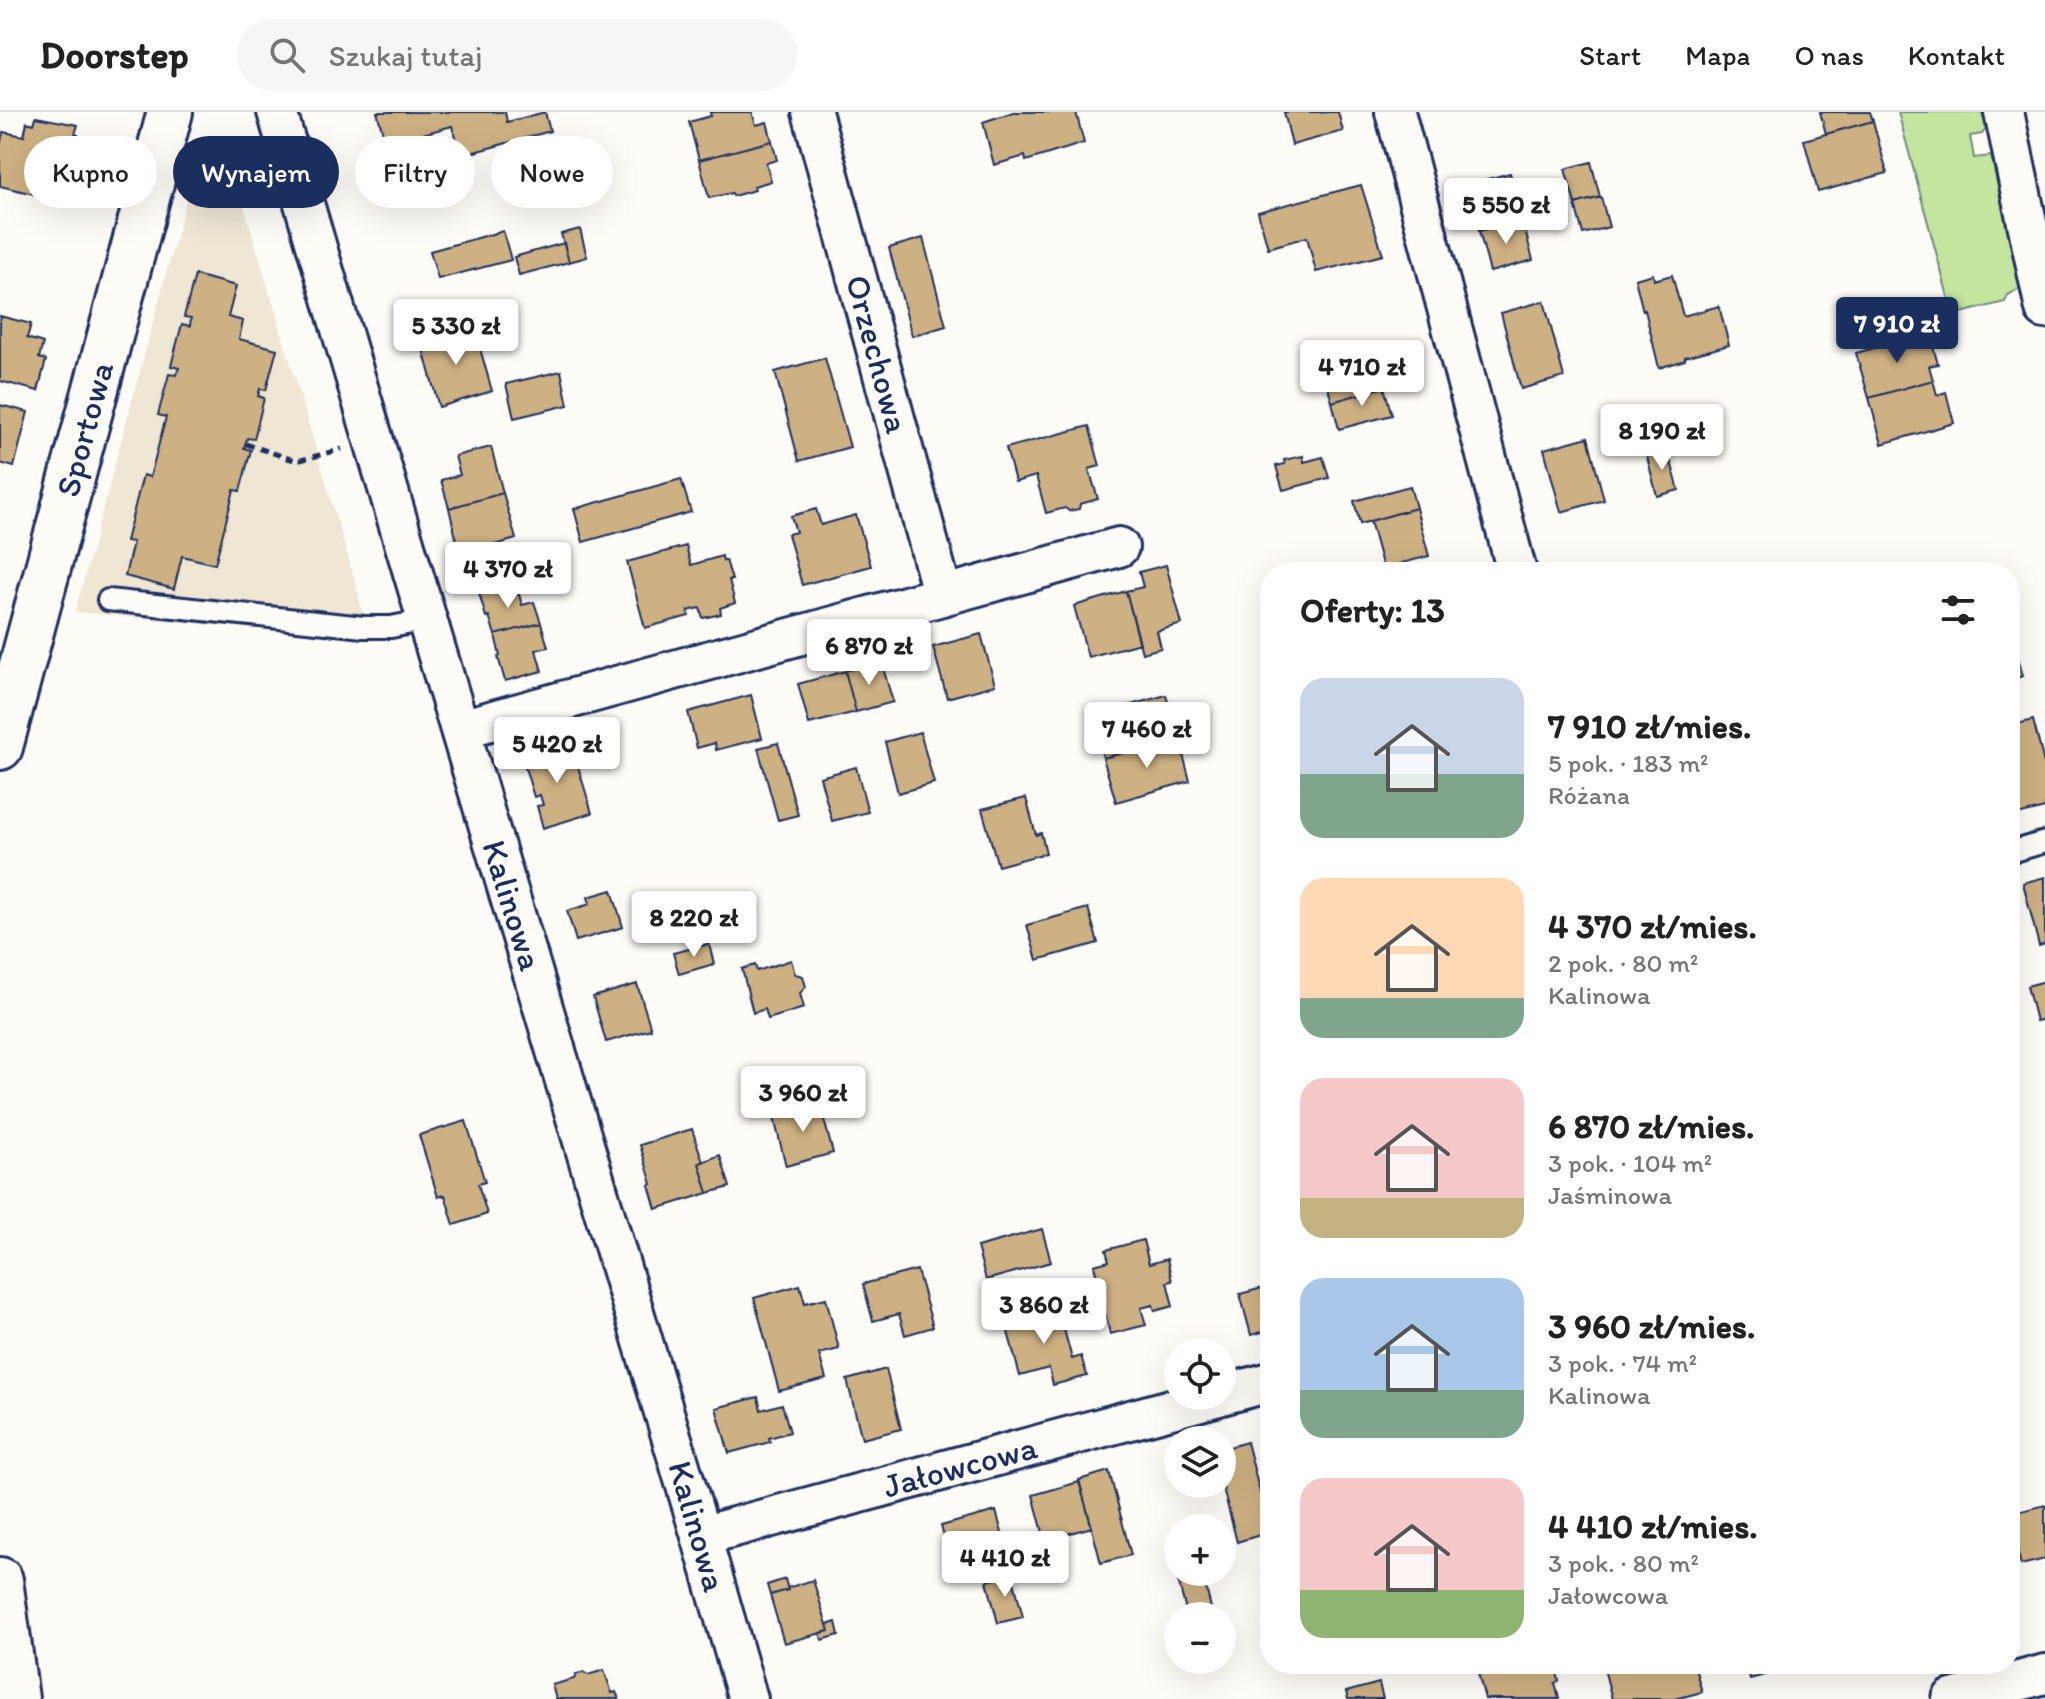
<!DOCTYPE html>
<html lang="pl">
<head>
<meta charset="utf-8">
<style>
  :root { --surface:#fff; --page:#f6f6f6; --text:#222; --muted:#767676; --line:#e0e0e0; --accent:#1b2f5e }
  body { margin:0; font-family:Itim,sans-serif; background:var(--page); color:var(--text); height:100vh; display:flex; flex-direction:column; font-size:30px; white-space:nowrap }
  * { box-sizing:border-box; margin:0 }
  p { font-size:26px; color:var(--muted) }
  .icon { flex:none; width:44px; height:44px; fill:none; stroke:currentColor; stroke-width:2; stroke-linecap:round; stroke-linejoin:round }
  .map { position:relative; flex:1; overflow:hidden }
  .side { position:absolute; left:1260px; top:450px; width:760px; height:1112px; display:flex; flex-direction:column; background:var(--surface); border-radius:32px; box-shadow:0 8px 32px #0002 }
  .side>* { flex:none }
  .hud { position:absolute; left:24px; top:24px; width:760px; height:72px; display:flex; gap:16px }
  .tools { position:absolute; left:1164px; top:1226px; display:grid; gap:16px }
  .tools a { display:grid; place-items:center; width:72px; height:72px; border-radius:50%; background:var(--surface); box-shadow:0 8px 32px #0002; font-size:40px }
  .price { position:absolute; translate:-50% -68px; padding:0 18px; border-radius:8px; background:#fff; color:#222; font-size:26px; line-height:52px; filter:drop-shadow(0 2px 4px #0008) }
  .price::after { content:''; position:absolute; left:50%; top:48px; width:24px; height:18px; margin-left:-12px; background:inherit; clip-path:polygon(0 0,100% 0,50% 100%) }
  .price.current { background:var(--accent); color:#fff }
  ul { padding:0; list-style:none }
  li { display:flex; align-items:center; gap:24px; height:200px; padding:0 40px }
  li span { display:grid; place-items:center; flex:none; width:224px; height:160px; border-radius:24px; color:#555 }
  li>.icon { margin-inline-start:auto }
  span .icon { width:96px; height:96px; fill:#fffc; stroke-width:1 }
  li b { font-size:34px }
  h2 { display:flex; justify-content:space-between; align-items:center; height:96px; padding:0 40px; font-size:34px }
  .pill { padding:0 28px; border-radius:36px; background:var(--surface); box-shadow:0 8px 32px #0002; font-size:28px; line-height:72px }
  .pill.current { background:var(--accent); color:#fff }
  header { display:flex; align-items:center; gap:48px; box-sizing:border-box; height:112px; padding:0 40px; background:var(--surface); border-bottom:2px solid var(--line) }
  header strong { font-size:38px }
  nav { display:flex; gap:44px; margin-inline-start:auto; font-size:28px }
  .search { width:560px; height:72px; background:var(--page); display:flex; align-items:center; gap:20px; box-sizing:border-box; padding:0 28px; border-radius:44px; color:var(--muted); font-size:30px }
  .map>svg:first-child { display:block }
</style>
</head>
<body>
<header>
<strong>Doorstep</strong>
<div class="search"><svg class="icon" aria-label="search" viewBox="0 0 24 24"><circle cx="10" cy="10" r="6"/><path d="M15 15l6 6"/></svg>Szukaj tutaj</div>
<nav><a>Start</a><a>Mapa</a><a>O nas</a><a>Kontakt</a></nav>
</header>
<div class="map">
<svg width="2045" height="1587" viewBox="0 0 2045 1587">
  <rect width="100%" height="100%" fill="#fdfcf7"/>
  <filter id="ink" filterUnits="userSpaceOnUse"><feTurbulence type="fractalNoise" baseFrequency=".0125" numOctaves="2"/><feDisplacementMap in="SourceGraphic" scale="16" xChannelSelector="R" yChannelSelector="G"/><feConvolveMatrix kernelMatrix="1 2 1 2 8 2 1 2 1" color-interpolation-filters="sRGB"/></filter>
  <g filter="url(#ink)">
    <!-- built -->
    <path fill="#efe6d4" d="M196,51L233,57L356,472L368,527L75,500Z"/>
    <!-- green -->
    <path fill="#c3e59e" stroke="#6f8a7e" stroke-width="2" d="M1898,0H1982L1986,17L1982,22L1970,24L1974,46L1991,44L2022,176L2008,183L2005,190L1953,203Z"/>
    <!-- building -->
    <path fill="#ceb183" stroke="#1b2f5e" stroke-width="2" d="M377,0H505L507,10L545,0L550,19L460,44L452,14L386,32Z
      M710,0H752L756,13L767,10L772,29L699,48L689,10L711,4Z
      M1013,0H1076L1084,31L1026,49L1025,44L994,53L983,10Z
      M1284,0H1338L1343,19L1292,33Z
      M1820,0H1870L1873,9L1826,22Z
      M36,5L78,13L75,22L78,23L63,89L0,74V34L3,20L24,24L27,10L34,12Z
      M1873,9L1887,61L1818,80L1804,28Z
      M772,29L777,48L766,51L771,69L754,74L755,78L733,84L732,81L709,86L699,48Z
      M1591,50L1600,85L1575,92L1565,57Z
      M1510,61L1522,107L1479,119L1466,73Z
      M1361,73L1383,143L1316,160L1307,125L1268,136L1258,100Z
      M1601,85L1609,115L1583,122L1575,92Z
      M1522,107L1533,148L1490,160L1479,119Z
      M580,117L587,145L569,150L561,122Z
      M503,119L511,148L438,167L430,139Z
      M923,126L946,214L912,224L889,136Z
      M564,131L569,150L519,163L514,145Z
      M1653,162L1654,168L1672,163L1683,204L1719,194L1729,233L1685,245V248L1659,256L1645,198L1643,199L1635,167Z
      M195,163L236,174L228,205L243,209L239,227L277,237L266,278L260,277L258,284L264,286L254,327L247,326L244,336L251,338L240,379L234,378L215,452L182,444L174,477L125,464L133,430L126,429L143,363L150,365L166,305L158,303L169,262L176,263L179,256L171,254L182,212L190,214L191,206L184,205Z
      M1544,189L1564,265L1521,277L1501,201Z
      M0,204L31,212L27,226L43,231L39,246L46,248L38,279L0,269Z
      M474,215L492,279L439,295L421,230Z
      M1929,221L1938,252L1929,254L1933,268L1869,286L1856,241Z
      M825,246L850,335L799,349L775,260Z
      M1377,247L1384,275L1332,290L1324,261Z
      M561,259L568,293L514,306L506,272Z
      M1933,268L1937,283L1946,280L1954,311L1882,332L1869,286Z
      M1384,275L1392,303L1339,317L1332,290Z
      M0,293L28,300L14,355L0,351Z
      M1089,314L1100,354L1089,357L1098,387L1080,392L1079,397L1069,399L1065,396L1046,401L1036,364L1015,370L1006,336Z
      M1588,325L1604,388L1561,400L1544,337Z
      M491,335L503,381L449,396L441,368L460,363L455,344Z
      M1667,336L1679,378L1657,384L1646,341Z
      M1303,344L1304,350L1323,345L1329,366L1283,378L1276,354L1285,352L1284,348Z
      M681,367L691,400L583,430L574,397Z
      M1410,374L1416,396L1360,412L1354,389Z
      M503,381L516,427L460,443L449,396Z
      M1416,396L1429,444L1383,456L1370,409Z
      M816,397L821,413L856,403L871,454L802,473L788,422L796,420L791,404Z
      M686,434L691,453L722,444L723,449L726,448L732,468H729L735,491L720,496L721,502L703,506L700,496L688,499L689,504L645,516L627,450Z
      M1166,453L1182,512L1157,519L1161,536L1142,541L1126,479L1143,475L1139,460Z
      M516,472L522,493L534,490L541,511L495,523L489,504L486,505L479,481Z
      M1126,479L1140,531L1088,545L1074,494Z
      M541,511L548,535L536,538L542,559L505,569L498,545L500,544L495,523Z
      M2010,515L2023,564L2010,568Z
      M981,522L995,573L947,586L933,535Z
      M881,549L893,590L856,600L845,559Z
      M845,559L856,600L809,612L798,572Z
      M751,583L762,626L716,638L715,631L697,636L688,600Z
      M1166,583L1179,627L1103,646L1092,604Z
      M2033,608L2045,655V696L2010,705V614Z
      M920,620L934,671L898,681L885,630Z
      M1179,627L1190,669L1116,690L1103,646Z
      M571,631L592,701L543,716L537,694L543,693L540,683L534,685L522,646Z
      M778,631L798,703L778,708L758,636Z
      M856,655L868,700L832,709L820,665Z
      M1026,686L1036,723L1041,721L1046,741L998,754L982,697Z
      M2045,765V832L2039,834L2023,771Z
      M612,778L623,815L576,829L567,799L590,792L588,785Z
      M737,781L746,813L711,822L702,790Z
      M1088,796L1098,831L1037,848L1027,813Z
      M709,832L714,852L679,862L673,841Z
      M791,848L795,862L803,864L806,875L800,881L804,896L768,907L765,897L753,901L742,857L755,853L757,859Z
      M2045,869V907L2036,909L2027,874Z
      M637,872L651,917L606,930L593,885Z
      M819,989L833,1041L786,1054L773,1002Z
      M466,1009L485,1070L478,1072L487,1102L454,1113L445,1083L438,1085L419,1023Z
      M692,1017L703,1050L699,1051L708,1081L656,1097L649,1073L652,1072L640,1033Z
      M720,1043L730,1075L708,1081L699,1051Z
      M1042,1117L1051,1150L986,1168L977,1135Z
      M1143,1128L1149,1152L1167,1147L1172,1169L1167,1170L1173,1194L1155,1199L1153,1193L1141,1196L1146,1213L1110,1222L1094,1153L1109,1149L1106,1138Z
      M917,1158L933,1215L905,1223L899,1202L873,1209L863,1172Z
      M800,1173L805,1191L826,1186L839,1237L819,1242L826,1267L779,1279L754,1186Z
      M1270,1174V1218L1251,1223L1240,1182Z
      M1058,1195L1072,1247L1081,1244L1087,1264L1053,1273L1049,1256L1020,1264L1005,1209Z
      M886,1257L901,1317L862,1327L847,1268Z
      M758,1285L761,1298L782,1292L790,1320L769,1326L770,1330L729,1341L716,1296Z
      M1247,1330L1270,1420L1237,1430L1222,1372V1337Z
      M1109,1359L1131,1443L1101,1451L1079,1368Z
      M1079,1370L1092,1415L1045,1428L1033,1383Z
      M2045,1393V1447L2021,1453L2010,1413V1402Z
      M996,1399L1007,1439L952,1454L941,1414Z
      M1178,1445V1460H1202L1211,1496L1187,1502L1172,1446Z
      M1012,1462L1023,1505L998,1511L987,1469Z
      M785,1467L788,1478L770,1483L767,1473Z
      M813,1468L829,1519L784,1531L770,1483L788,1478L787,1476Z
      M836,1510L839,1523L822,1528L820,1521L829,1519L827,1513Z
      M1495,1552H1555L1559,1569L1555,1571L1559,1587H1485L1477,1557Z
      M1606,1552H1694L1702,1580L1675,1587H1612L1603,1553Z
      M1746,1552H1793L1794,1555L1750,1567Z
      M604,1558L612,1581L616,1580L619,1587H556L552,1573L574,1567L576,1563L583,1560L588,1563Z
      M1379,1571L1383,1587H1348L1346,1580Z"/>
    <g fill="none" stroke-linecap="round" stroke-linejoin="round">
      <!-- lane casing -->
      <g stroke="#1b2f5e" stroke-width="26">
        <path id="lane" d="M108,488L364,515H391L427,508
          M2010,740L2045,730"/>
      </g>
      <!-- street casing -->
      <g stroke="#1b2f5e" stroke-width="44">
        <path id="street" d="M277,0L397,407L701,1424L748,1587
          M812,0L943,484
          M1395,0L1517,460
          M2004,0L2045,197
          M461,617L1119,435
          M1222,1283L1270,1270
          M701,1424L1219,1284
          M1952,1587L2045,1562"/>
      </g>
      <!-- secondary casing -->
      <g stroke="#1b2f5e" stroke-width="50">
        <path id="secondary" d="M0,635L170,0
          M0,1468L16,1587"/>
      </g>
      <!-- path -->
      <path stroke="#1b2f5e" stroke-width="5" stroke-dasharray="8 6" stroke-linecap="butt" d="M246,332L297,349L342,337"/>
      <!-- lane -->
      <use href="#lane" stroke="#fdfcf7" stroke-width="20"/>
      <!-- street -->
      <use href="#street" stroke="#fdfcf7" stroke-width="38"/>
      <!-- secondary -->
      <use href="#secondary" stroke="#fdfcf7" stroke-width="44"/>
    </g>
  </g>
  <g text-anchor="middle" stroke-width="7" stroke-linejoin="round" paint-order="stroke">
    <!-- street labels -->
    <g font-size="34" fill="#1b2f5e" stroke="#fdfcf7">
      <text transform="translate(878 242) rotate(75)" y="12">Orzechowa</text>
      <text transform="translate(84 317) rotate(-75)" y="12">Sportowa</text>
      <text transform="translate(513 793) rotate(73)" y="12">Kalinowa</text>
      <text transform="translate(960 1354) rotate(-15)" y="12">Jałowcowa</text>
      <text transform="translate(698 1414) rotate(74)" y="12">Kalinowa</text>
    </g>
  </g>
</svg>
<div class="tools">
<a><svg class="icon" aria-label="locate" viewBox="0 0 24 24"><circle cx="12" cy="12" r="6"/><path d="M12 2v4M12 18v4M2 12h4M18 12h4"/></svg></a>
<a><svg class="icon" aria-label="layers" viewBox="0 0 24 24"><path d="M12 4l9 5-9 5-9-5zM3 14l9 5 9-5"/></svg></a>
<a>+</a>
<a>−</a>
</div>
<b class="price" style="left:1506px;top:134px">5 550 zł</b>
<b class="price current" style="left:1897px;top:253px">7 910 zł</b>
<b class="price" style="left:456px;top:255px">5 330 zł</b>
<b class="price" style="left:1362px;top:296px">4 710 zł</b>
<b class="price" style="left:1662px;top:360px">8 190 zł</b>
<b class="price" style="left:508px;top:498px">4 370 zł</b>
<b class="price" style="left:869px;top:575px">6 870 zł</b>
<b class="price" style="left:1147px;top:658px">7 460 zł</b>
<b class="price" style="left:557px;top:673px">5 420 zł</b>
<b class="price" style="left:694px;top:847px">8 220 zł</b>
<b class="price" style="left:803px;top:1022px">3 960 zł</b>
<b class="price" style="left:1044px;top:1234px">3 860 zł</b>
<b class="price" style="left:1005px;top:1487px">4 410 zł</b>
<div class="hud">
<a class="pill">Kupno</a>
<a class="pill current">Wynajem</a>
<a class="pill">Filtry</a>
<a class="pill">Nowe</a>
</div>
<section class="side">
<h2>Oferty: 13<svg class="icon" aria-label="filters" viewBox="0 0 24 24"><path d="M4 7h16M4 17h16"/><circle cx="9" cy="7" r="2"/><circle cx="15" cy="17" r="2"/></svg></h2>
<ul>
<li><span style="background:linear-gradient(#c9d6e8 60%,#7fa58c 0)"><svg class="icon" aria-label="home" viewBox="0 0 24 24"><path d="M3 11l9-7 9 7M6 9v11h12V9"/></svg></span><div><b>7 910 zł/mies.</b><p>5 pok. · 183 m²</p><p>Różana</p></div></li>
<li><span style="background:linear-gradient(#ffd9b3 75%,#7fa58c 0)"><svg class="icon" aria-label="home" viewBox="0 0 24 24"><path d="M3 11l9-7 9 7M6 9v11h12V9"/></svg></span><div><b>4 370 zł/mies.</b><p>2 pok. · 80 m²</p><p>Kalinowa</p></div></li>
<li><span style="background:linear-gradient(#f6c9c9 75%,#c2b280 0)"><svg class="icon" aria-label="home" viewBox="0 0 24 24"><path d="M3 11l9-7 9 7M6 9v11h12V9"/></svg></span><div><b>6 870 zł/mies.</b><p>3 pok. · 104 m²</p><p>Jaśminowa</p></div></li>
<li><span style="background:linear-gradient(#a9c7e8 70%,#7fa58c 0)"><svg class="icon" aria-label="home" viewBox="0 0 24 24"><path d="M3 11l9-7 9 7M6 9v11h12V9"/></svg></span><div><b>3 960 zł/mies.</b><p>3 pok. · 74 m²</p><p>Kalinowa</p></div></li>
<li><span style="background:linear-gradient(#f6c9c9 70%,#8fb573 0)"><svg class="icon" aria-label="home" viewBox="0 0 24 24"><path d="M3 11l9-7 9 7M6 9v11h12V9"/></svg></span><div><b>4 410 zł/mies.</b><p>3 pok. · 80 m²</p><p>Jałowcowa</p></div></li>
</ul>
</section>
</div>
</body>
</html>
